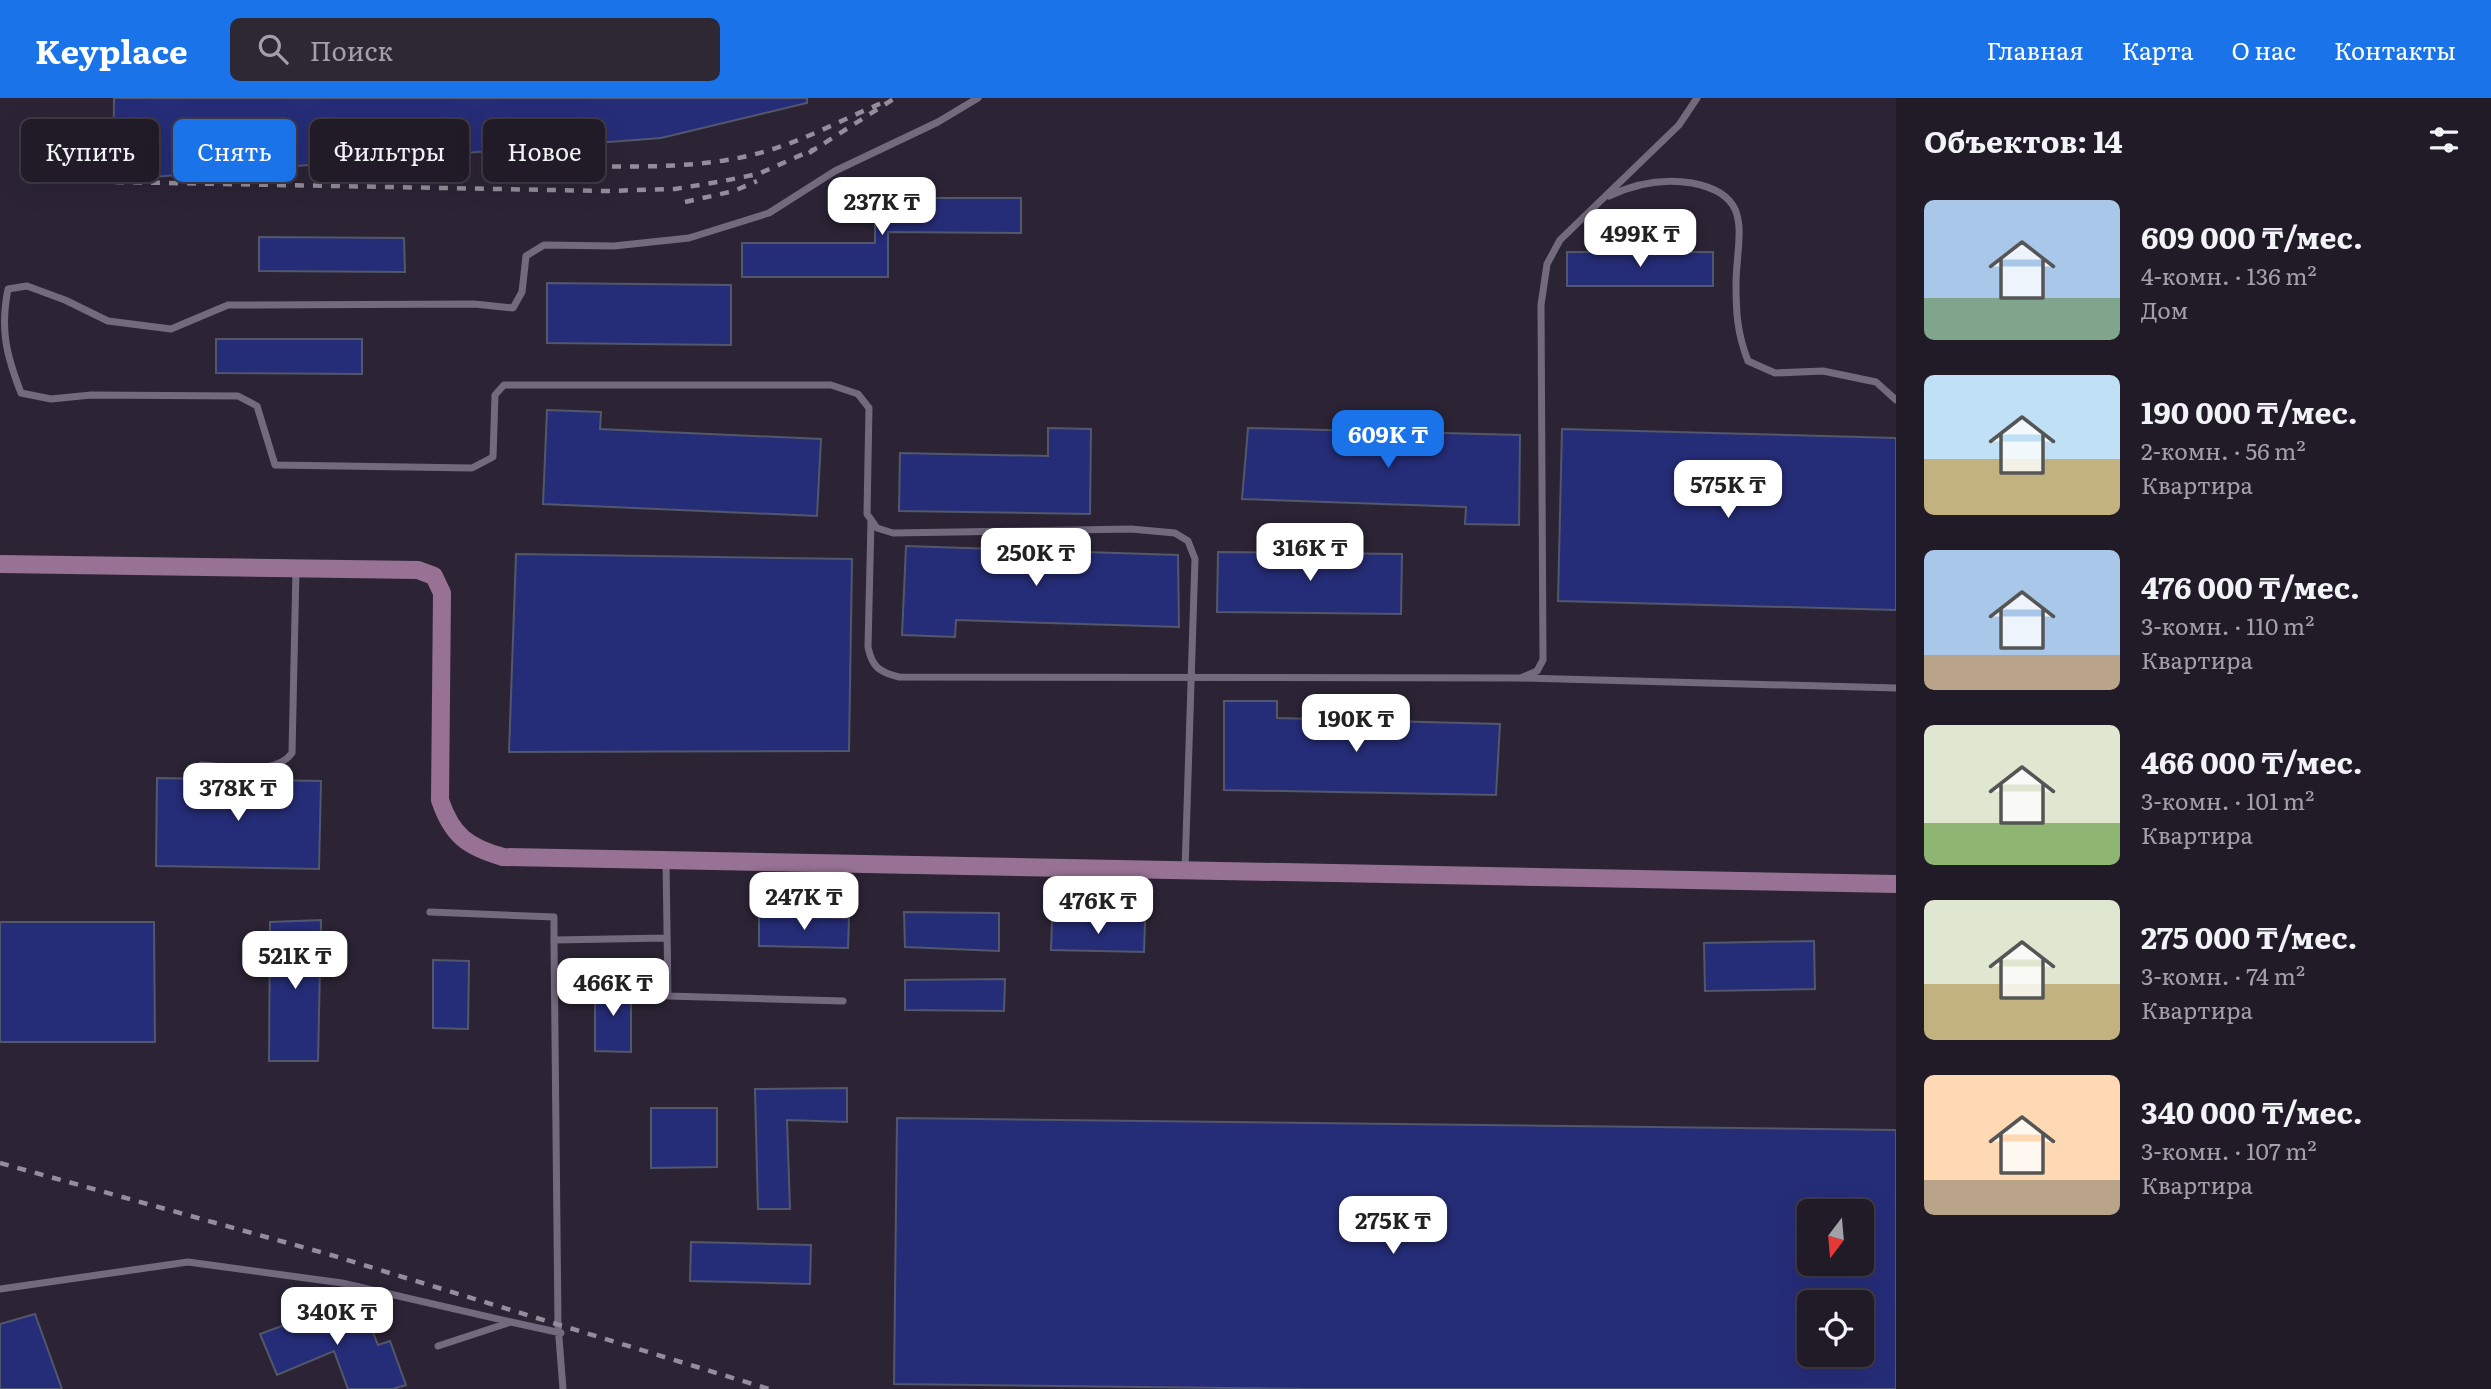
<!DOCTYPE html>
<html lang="ru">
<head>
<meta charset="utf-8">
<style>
  :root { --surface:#211b28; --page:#2d2834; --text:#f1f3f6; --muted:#a2a1a8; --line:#3e3945; --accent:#1a73e8 }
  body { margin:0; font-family:Literata,serif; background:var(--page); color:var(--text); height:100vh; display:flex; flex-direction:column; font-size:26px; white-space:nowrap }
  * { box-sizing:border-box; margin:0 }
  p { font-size:23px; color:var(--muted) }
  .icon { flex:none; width:38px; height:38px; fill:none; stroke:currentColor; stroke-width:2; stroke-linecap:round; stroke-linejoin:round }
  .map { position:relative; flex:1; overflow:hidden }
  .panel { display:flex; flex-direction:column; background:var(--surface); width:595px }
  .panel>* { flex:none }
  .guide { position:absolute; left:21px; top:21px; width:665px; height:63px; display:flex; gap:14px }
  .needle { width:46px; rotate:196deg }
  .buttons { position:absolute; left:1797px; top:1101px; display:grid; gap:14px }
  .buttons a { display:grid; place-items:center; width:77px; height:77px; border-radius:10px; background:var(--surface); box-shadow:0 7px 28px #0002,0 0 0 2px var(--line); font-size:35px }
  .price { position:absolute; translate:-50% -60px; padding:0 16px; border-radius:14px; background:#fff; color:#222; font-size:23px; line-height:46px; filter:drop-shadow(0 2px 4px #0008) }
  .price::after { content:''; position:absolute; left:50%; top:42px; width:21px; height:16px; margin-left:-10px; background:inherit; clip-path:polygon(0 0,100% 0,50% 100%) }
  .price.selected { background:var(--accent); color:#fff }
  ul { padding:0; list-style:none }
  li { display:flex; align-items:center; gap:21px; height:175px; padding:0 28px }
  li span { display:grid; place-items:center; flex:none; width:196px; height:140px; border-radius:10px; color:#555 }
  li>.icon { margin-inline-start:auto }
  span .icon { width:84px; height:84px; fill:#fffc; stroke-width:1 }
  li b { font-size:30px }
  h2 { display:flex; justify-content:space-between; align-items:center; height:84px; padding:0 28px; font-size:30px }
  .chip { padding:0 24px; border-radius:10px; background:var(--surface); box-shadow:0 7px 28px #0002,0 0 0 2px var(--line); font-size:24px; line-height:63px }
  .chip.selected { background:var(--accent); color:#fff }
  header { display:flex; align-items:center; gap:42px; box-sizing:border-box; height:98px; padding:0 35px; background:var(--accent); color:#fff }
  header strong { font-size:33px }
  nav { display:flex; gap:38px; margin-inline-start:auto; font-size:24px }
  .search { width:490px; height:63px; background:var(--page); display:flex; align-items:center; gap:18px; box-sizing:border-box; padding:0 24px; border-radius:10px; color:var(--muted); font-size:26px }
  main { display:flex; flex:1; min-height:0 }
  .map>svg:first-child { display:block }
</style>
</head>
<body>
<header>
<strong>Keyplace</strong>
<div class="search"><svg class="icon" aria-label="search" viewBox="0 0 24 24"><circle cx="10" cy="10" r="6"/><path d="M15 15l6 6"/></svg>Поиск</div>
<nav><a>Главная</a><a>Карта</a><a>О нас</a><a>Контакты</a></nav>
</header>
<main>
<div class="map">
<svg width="1896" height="1291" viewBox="0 0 1896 1291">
  <rect width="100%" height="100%" fill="#2c2435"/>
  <!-- building -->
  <path fill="#262d78" stroke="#52576b" stroke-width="2" fill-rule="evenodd" d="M114,0H807V5L661,40L113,82Z
    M875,100H1021V135L888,134V179H742V145H875Z
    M259,139L404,140L405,174L259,173Z
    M1567,154H1713V188H1567Z
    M547,185L731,187V247L547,245Z
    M216,241H362V276L216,275Z
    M547,312L601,314L600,331L821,341L817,418L543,406Z
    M1048,330L1091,331L1090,416L899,413L900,355L1048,358Z
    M1248,330L1520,337L1519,427L1465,426L1466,409L1242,401Z
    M1562,331L1896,340V512L1558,503Z
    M906,448L1178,457L1179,529L956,522L955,539L902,537Z
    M1218,454L1402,456L1401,516L1217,514Z
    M516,456L852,461L849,653L509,654Z
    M1224,603H1277V620L1500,626L1496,697L1224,692Z
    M157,680L321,683L319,771L156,768Z
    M904,814L999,815V853L905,849Z
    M759,818L849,820L848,850L759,848Z
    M321,822L318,963H269L270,824Z
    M1052,822L1145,823L1144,854L1051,852Z
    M0,824H154L155,944H0Z
    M1814,843L1815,891L1705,893L1704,845Z
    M433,862L469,863L468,931L433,930Z
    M1005,881L1004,913L905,912V882Z
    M595,886H631V954L595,953Z
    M847,990V1024L787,1022L790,1111H758L755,991Z
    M651,1010H717V1069L651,1070Z
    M897,1020L1896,1032V1291H1308L894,1286ZM1810,1113H1862V1166H1810ZM1810,1204H1862V1256H1810Z
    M691,1144L811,1147L810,1186L690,1183Z
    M359,1199L378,1247L390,1243L406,1287L393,1291H348L334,1253L277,1277L260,1236Z
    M35,1216L62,1291H0V1226Z"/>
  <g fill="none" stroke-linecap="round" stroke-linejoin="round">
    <!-- lane -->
    <path stroke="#746a7e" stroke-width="7" d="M978,0L938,24L835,73L769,115L689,140L614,148L544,147L526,158L522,194L513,210L474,206L228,207L171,231L108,223L65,202L27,188L8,191C0,231 6,256 21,295L51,301L91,297L238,298L257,308L275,367L472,370L493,359L495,297L504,287H831L858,296L869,310L867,416L877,430L893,435L1131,431L1175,435L1188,443L1195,461L1185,772
      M1609,98C1636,85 1663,80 1692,85C1755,97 1737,136 1736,185C1736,214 1737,235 1748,263L1775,275L1823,273L1876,284L1896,302
      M871,423L868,549C872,569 879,574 899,579L1520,580L1896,590
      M1523,579L1537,573L1543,562L1541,207L1547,166L1560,142L1679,27L1697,0
      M201,667C228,668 275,679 292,655L296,472
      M666,763L668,898L843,903
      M430,814L554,819V842L667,840
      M554,842L558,1227L563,1291
      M0,1191L188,1164L342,1185L511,1224
      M438,1248L511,1224L561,1235"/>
    <!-- secondary -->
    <path stroke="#977294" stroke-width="18" d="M0,466L418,472L434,478L442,495L440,702C452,738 468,749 503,759L1896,786"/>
    <!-- rail -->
    <path stroke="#948d9b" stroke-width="4.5" stroke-dasharray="9 9" stroke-linecap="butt" d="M809,55L895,0
      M558,68C628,68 702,73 770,52C809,40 846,20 884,4
      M61,83L606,93L675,91L723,83L758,76L817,50
      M685,104L734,93L757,83
      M0,1065L331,1157L769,1291"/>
  </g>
</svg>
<div class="buttons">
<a><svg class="needle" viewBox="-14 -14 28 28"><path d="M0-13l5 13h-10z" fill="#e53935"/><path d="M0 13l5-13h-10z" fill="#a2a1a8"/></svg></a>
<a><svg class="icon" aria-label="locate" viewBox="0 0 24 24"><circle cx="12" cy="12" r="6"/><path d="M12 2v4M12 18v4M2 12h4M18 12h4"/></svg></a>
</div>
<b class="price" style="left:882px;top:139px">237K ₸</b>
<b class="price" style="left:1640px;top:171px">499K ₸</b>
<b class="price selected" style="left:1388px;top:372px">609K ₸</b>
<b class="price" style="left:1728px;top:422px">575K ₸</b>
<b class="price" style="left:1310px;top:485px">316K ₸</b>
<b class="price" style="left:1036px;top:490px">250K ₸</b>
<b class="price" style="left:1356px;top:656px">190K ₸</b>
<b class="price" style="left:238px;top:725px">378K ₸</b>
<b class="price" style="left:804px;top:834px">247K ₸</b>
<b class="price" style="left:1098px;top:838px">476K ₸</b>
<b class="price" style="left:295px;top:893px">521K ₸</b>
<b class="price" style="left:613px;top:920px">466K ₸</b>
<b class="price" style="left:1393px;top:1158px">275K ₸</b>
<b class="price" style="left:337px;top:1249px">340K ₸</b>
<div class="guide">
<a class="chip">Купить</a>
<a class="chip selected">Снять</a>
<a class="chip">Фильтры</a>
<a class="chip">Новое</a>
</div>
</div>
<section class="panel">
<h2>Объектов: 14<svg class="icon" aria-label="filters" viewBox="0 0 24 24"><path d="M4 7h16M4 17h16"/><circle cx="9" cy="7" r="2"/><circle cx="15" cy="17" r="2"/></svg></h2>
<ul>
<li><span style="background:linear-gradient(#a9c7e8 70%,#7fa58c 0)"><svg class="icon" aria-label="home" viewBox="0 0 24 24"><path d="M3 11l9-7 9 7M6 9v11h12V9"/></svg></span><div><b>609 000 ₸/мес.</b><p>4-комн. · 136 m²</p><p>Дом</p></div></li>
<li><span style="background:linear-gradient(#bfe0f5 60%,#c2b280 0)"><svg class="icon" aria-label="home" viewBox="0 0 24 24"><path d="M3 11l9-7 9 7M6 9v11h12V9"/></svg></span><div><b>190 000 ₸/мес.</b><p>2-комн. · 56 m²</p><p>Квартира</p></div></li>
<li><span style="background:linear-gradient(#a9c7e8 75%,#b9a48a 0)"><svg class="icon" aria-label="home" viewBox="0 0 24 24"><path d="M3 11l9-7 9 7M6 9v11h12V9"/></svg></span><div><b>476 000 ₸/мес.</b><p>3-комн. · 110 m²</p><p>Квартира</p></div></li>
<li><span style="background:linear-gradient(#dfe7d0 70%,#8fb573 0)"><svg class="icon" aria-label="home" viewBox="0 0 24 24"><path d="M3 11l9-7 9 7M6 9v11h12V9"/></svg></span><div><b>466 000 ₸/мес.</b><p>3-комн. · 101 m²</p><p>Квартира</p></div></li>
<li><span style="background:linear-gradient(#dfe7d0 60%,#c2b280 0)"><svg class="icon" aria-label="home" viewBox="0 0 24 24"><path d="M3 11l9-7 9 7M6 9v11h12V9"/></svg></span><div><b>275 000 ₸/мес.</b><p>3-комн. · 74 m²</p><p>Квартира</p></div></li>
<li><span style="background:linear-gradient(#ffd9b3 75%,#b9a48a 0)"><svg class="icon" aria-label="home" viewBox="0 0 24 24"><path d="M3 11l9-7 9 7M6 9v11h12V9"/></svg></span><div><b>340 000 ₸/мес.</b><p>3-комн. · 107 m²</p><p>Квартира</p></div></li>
</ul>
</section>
</main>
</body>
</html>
